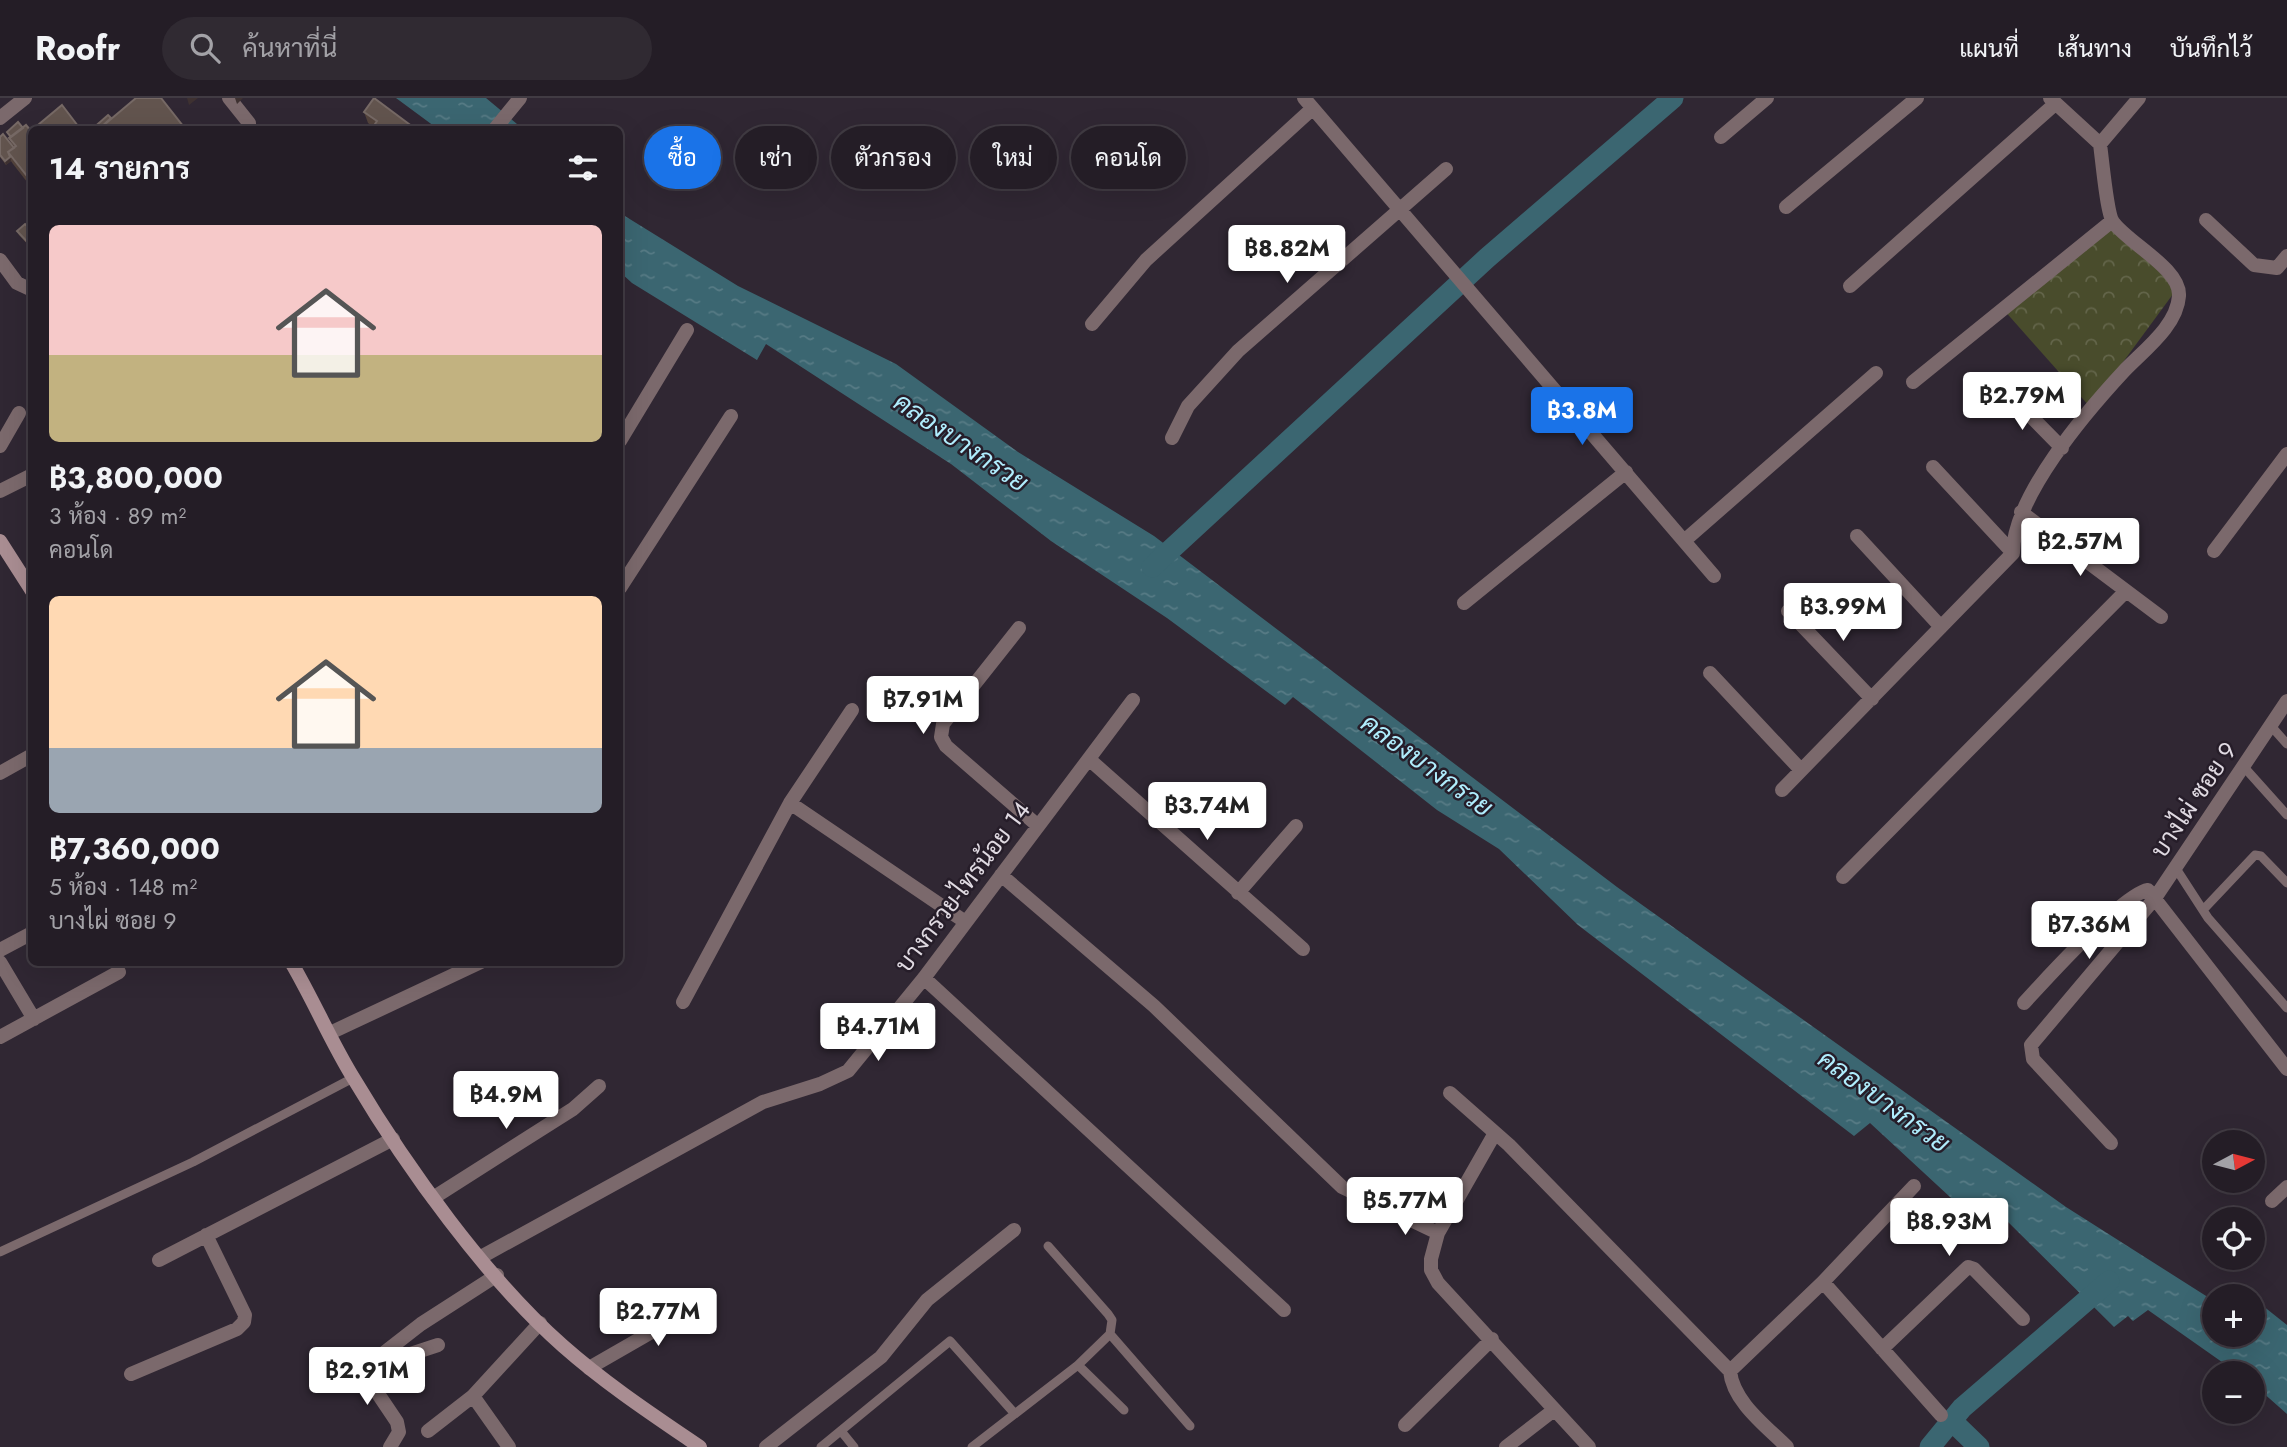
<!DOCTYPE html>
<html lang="th">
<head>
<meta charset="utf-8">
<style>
  :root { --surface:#241d26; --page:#302a32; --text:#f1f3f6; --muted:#a3a2a7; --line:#413b43; --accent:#1a73e8 }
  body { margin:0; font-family:Jost,Sarabun,sans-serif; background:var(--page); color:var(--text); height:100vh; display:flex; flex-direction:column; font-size:26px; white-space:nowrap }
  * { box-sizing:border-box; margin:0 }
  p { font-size:23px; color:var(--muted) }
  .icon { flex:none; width:38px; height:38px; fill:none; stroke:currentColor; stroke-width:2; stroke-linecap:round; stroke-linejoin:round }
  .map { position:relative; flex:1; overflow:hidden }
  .panel { position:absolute; left:28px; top:28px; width:595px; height:840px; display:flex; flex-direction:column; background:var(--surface); border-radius:10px; box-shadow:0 7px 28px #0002,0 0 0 2px var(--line) }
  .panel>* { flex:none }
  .top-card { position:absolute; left:644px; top:28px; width:665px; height:63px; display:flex; gap:14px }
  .needle { width:46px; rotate:83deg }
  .fabs { position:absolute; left:2202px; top:1032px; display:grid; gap:14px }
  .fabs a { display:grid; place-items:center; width:63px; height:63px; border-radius:50%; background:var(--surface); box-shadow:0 7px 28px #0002,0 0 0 2px var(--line); font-size:35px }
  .price { position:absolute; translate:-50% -60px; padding:0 16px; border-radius:7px; background:#fff; color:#222; font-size:23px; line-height:46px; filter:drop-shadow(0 2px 4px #0008) }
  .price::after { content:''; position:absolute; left:50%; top:42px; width:21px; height:16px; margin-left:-10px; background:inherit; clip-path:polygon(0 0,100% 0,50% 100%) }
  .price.on { background:var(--accent); color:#fff }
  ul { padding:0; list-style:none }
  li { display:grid; align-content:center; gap:14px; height:371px; padding:0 21px }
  li span { display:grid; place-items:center; height:217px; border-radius:10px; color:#555 }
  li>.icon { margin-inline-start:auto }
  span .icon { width:126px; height:126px; fill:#fffc; stroke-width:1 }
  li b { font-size:30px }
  h2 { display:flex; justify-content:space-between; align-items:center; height:84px; padding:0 21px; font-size:30px }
  .tag { padding:0 24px; border-radius:32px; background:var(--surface); box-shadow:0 7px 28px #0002,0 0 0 2px var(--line); font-size:24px; line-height:63px }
  .tag.on { background:var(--accent); color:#fff }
  header { display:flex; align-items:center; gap:42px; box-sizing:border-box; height:98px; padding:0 35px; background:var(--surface); border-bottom:2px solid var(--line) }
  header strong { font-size:33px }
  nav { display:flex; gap:38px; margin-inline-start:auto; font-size:24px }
  .search { width:490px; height:63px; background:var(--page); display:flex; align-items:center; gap:18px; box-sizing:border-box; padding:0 24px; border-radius:38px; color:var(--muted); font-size:26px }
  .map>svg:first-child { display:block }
</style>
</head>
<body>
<header>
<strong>Roofr</strong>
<div class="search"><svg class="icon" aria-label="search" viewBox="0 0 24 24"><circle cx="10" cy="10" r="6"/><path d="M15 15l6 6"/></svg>ค้นหาที่นี่</div>
<nav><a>แผนที่</a><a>เส้นทาง</a><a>บันทึกไว้</a></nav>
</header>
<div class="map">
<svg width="2287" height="1349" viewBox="0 0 2287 1349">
  <defs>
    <pattern id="park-crowns" width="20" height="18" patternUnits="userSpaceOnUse" patternTransform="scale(1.75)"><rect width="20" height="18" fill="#494c2c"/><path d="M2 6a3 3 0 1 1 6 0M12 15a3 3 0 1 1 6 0" fill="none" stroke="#63654a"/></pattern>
    <pattern id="water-ripples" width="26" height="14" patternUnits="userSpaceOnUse" patternTransform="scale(1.75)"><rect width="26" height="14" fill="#3b6671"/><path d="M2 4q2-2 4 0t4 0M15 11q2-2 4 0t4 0" fill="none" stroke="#577b85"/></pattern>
  </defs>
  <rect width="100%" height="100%" fill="#302733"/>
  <!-- park -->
  <path fill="url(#park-crowns)" d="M2112,123L2176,192L2090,309L2003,211Z"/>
  <!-- water -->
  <path fill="url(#water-ripples)" d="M396,0H486L523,31H438Z
    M620,115L738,188L896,266L1018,354L1154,438L1617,789L2066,1109L2214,1203V1237H2252L2253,1200L2287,1227V1316L2252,1285V1276H2239L2148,1212L2133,1223L2128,1218L2114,1229L2005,1121L1990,1136L1870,1025L1854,1038L1578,827L1499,751L1437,712L1293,599L1285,607L1167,520L1051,443L951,366L766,246L757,262L632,185L620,174Z"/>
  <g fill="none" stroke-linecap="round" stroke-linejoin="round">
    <!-- canal -->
    <path stroke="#3b6671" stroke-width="21" d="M1152,469L1487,160L1673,0
      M1952,1323L1979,1349
      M1930,1349L1962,1310L2109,1183"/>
    <!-- service -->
    <path stroke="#7b696c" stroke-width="9" d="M2271,628L2287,646
      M2244,669L2287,717
      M2175,769L2208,820L2287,910
      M2203,812L2255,757L2261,758L2287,785
      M0,1154L193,1064L353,980
      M1110,1236L1190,1328
      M1078,1267L1124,1312
      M841,1333L854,1349
      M821,1349L950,1243L1015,1316
      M972,1349L1078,1267L1110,1236L1112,1222L1108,1216L1048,1148"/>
    <!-- minor -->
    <path stroke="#7b696c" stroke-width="14" d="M229,0L249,25
      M1304,0L1714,478
      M2050,0L2100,46
      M0,20L25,0
      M494,32L520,0
      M1721,39L1767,0
      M1786,109L1917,0
      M2206,122L2254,167L2277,170L2287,158
      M0,162L17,185L32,192
      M1850,188L2055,6
      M1092,226L1146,162L1312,11
      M1913,284L2112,123
      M2007,294L2062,350
      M1172,340L1188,308L1238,253L1446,71
      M620,343L687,232
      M0,348L19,315
      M1933,369L2013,455
      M0,393L32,377
      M2021,414L2161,519
      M1857,438L1941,529
      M1684,443L1876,275
      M2214,453L2287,356
      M620,490L731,318
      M1464,505L1626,374
      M1788,513L1872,601
      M1019,530L943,626L941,639L946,648L1037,727
      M1710,575L1800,671
      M1090,662L1303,851
      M0,675L32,657
      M1782,692L2013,455C2013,399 2086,314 2124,273C2144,252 2177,228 2179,198C2181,171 2128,145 2113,124C2107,116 2102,60 2100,46L2139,0
      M790,705L964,823
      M1001,777L1154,908L1342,1089L1438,1135
      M1843,779L2126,493
      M1238,795L1296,728
      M0,852L32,835
      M0,864L34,921
      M924,880L1284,1212
      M683,904L790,705L852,612
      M2024,905C2044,883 2123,796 2148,792L2287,971
      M330,935L481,864
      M0,939L119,874
      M1450,995L1509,1047L1730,1273C1733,1304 1766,1328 1787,1349
      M1495,1035L1438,1135L1431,1161V1172L1438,1185L1589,1349
      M2111,1045L2033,961L2031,947L2155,800L2287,603
      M433,1100L573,1011L599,988
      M2272,1103L2287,1089
      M481,1159L763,1004L820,986L848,973L924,880L1133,602
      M159,1162L393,1041
      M1823,1184L1941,1317
      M438,1247L362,1272L421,1226L497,1177
      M1882,1251L1968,1169L1974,1171L2023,1221
      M589,1270L709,1201
      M362,1272L397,1324L399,1334L390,1349
      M1730,1273L1823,1184L1914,1088
      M131,1276L237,1231L244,1224L245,1217L206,1137
      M473,1298L509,1349
      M1405,1327L1492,1241
      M428,1333L473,1298L540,1225
      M766,1349L881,1259L927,1202L1014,1132
      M1506,1349L1554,1312"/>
    <!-- secondary -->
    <path stroke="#a98d92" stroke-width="14" d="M0,443L32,493
      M291,864C314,903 331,944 354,981C407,1070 486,1180 563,1248C606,1286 653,1317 700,1349"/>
  </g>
  <!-- wall -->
  <path fill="#53433c" d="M364,14L417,32L373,29L368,25Z
    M18,24L31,89L13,66L11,63L6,67L0,59V39L12,48L9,40H10L7,34Z
    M17,133H32V151L19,137Z"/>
  <!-- shaded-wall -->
  <path fill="#3e3131" d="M187,0H198L189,7Z
    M235,0H243L237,6Z
    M10,59L11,63L6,67L5,63Z
    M32,74V89H31L27,78Z"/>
  <!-- building -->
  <path fill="#62544e" stroke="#766965" stroke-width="2" d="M136,0H161L183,28L179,32H98Z
    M374,0L417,32H371L377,23L364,14Z
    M62,7L81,32H32Z
    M108,17L111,20L98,32H91Z
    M18,24L23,30L11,39L7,34Z
    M26,27L31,33L32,32V74L27,78L8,54L16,48L9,40Z
    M3,36L14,50L8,54L10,59L5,63L0,57V39Z
    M25,126L32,133V149L17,133Z"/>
  <g text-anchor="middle" stroke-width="5" stroke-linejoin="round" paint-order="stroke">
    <!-- street labels -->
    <g font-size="24" fill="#e0dae2" stroke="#261d29">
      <text transform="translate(2194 702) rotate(-56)" y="8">บางไผ่ ซอย 9</text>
      <text transform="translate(963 789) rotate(-53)" y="8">บางกรวย-ไทรน้อย 14</text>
    </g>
    <!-- water labels -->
    <g font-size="26" font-style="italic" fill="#b0edfd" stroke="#261d29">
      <text transform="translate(961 344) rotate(34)" y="9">คลองบางกรวย</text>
      <text transform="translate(1427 667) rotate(36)" y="9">คลองบางกรวย</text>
      <text transform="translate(1884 1003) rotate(36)" y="9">คลองบางกรวย</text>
    </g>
  </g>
</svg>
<div class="fabs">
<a><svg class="needle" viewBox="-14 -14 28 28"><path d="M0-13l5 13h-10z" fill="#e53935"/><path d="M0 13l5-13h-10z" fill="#a3a2a7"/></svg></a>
<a><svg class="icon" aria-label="locate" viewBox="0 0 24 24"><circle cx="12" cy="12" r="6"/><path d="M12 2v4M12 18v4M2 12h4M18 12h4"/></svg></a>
<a>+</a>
<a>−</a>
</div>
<b class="price" style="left:1287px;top:187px">฿8.82M</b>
<b class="price" style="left:2022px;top:334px">฿2.79M</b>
<b class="price on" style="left:1582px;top:349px">฿3.8M</b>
<b class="price" style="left:2080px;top:480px">฿2.57M</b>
<b class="price" style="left:1843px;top:545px">฿3.99M</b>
<b class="price" style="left:923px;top:638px">฿7.91M</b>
<b class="price" style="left:1207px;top:744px">฿3.74M</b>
<b class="price" style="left:2089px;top:863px">฿7.36M</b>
<b class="price" style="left:878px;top:965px">฿4.71M</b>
<b class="price" style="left:506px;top:1033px">฿4.9M</b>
<b class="price" style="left:1405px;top:1139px">฿5.77M</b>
<b class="price" style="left:1949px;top:1160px">฿8.93M</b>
<b class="price" style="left:658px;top:1250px">฿2.77M</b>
<b class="price" style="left:367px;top:1309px">฿2.91M</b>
<div class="top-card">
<a class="tag on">ซื้อ</a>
<a class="tag">เช่า</a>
<a class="tag">ตัวกรอง</a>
<a class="tag">ใหม่</a>
<a class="tag">คอนโด</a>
</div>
<section class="panel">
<h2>14 รายการ<svg class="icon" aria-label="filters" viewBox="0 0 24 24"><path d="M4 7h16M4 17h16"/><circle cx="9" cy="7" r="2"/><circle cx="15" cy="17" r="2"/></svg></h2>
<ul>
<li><span style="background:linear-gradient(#f6c9c9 60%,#c2b280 0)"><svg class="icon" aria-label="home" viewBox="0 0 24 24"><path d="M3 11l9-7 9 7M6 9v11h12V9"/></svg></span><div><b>฿3,800,000</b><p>3 ห้อง · 89 m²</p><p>คอนโด</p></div></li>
<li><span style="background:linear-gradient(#ffd9b3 70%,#9aa5b1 0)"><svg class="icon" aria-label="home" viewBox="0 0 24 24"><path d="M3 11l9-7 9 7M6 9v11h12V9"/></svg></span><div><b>฿7,360,000</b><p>5 ห้อง · 148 m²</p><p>บางไผ่ ซอย 9</p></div></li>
</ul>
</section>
</div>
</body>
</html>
